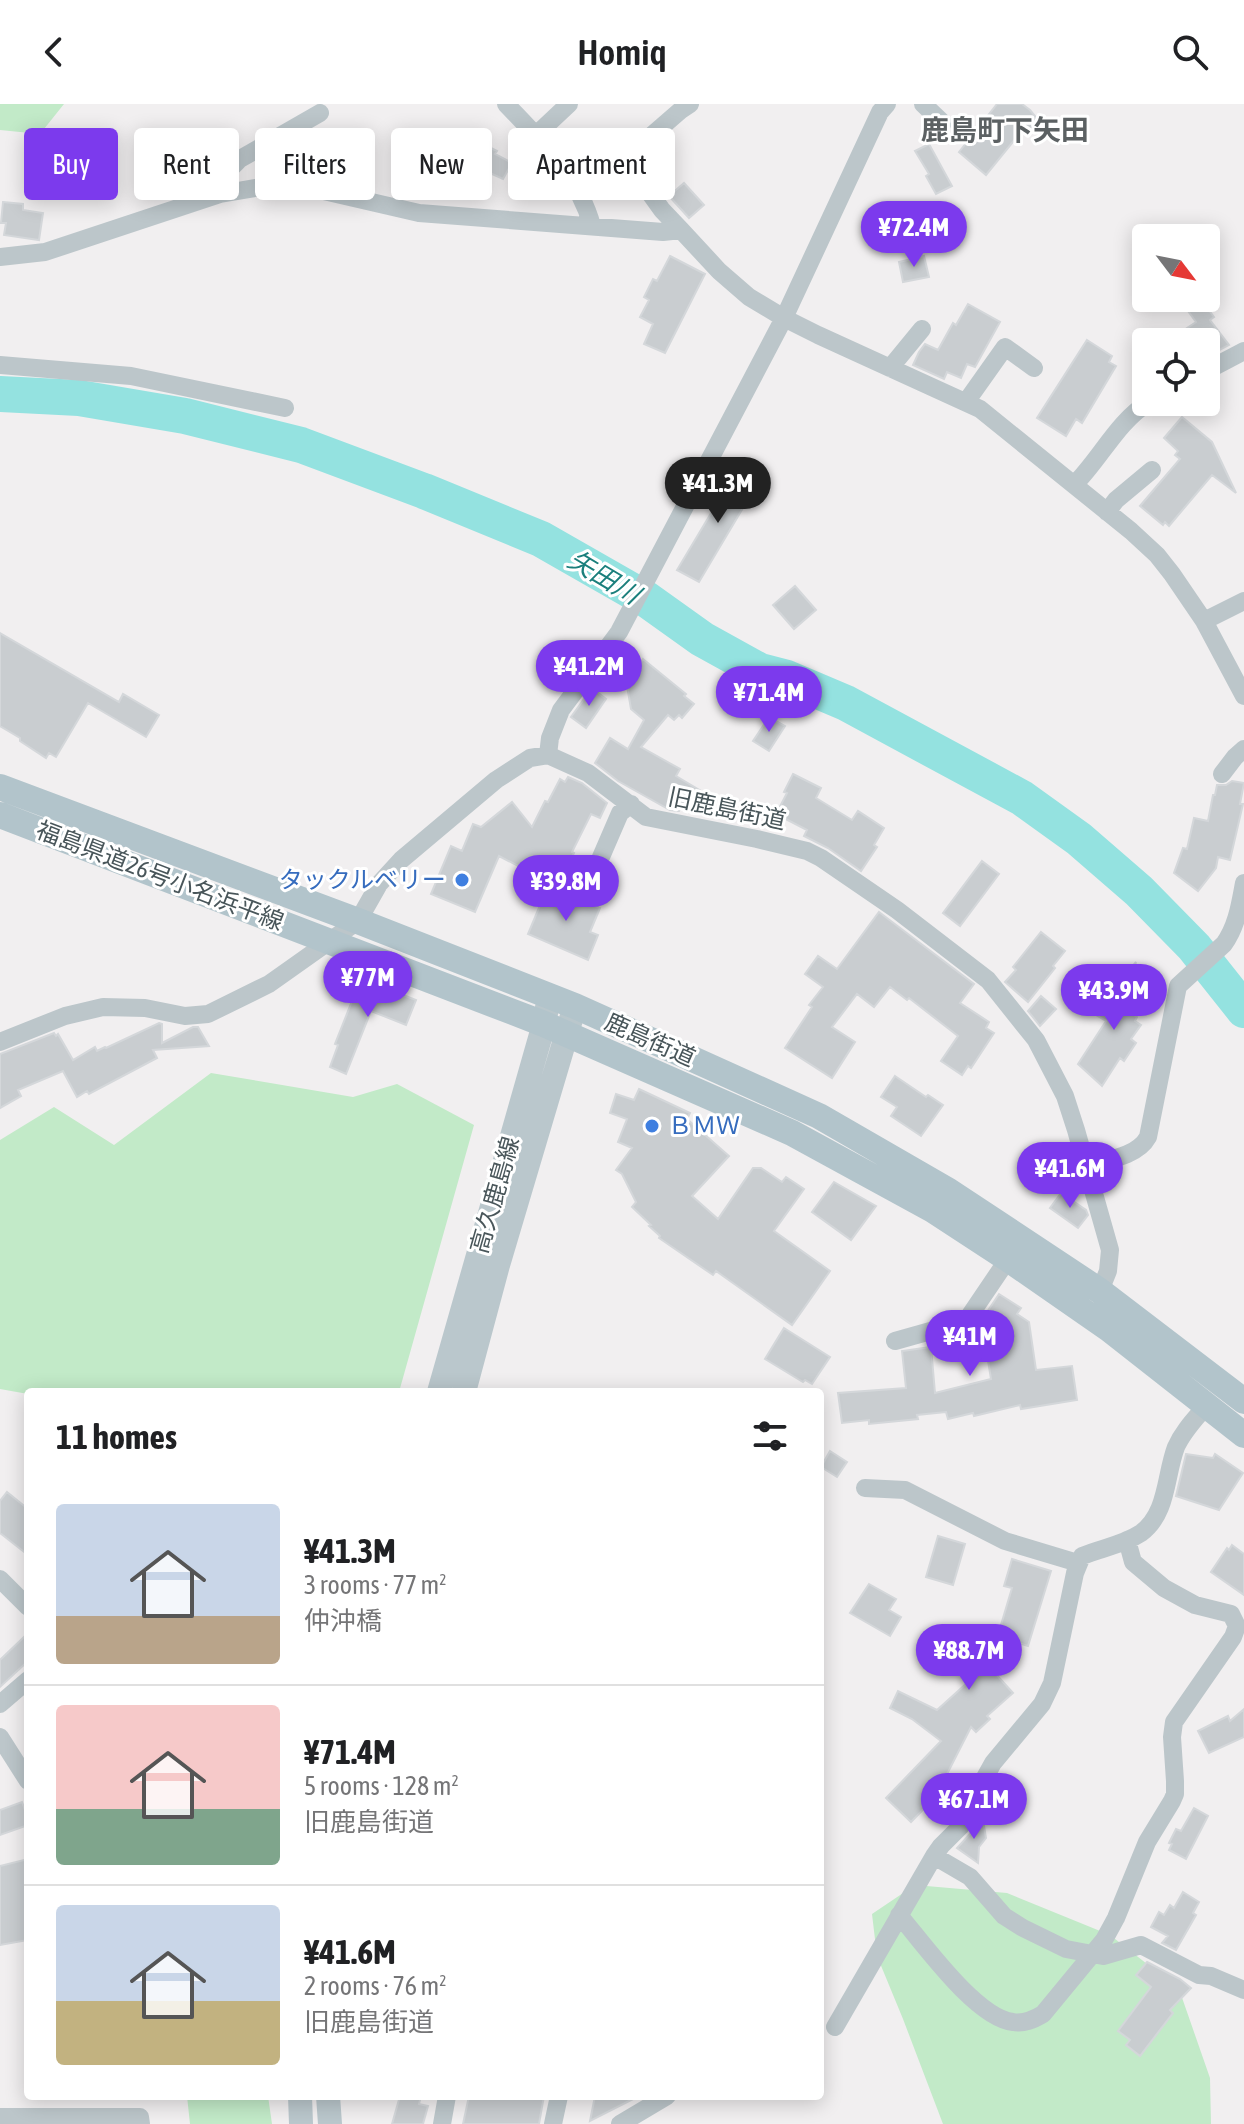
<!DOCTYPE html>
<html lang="en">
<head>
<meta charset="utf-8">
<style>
  :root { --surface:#fff; --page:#f6f6f6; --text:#202124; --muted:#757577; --line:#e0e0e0; --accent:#7c3aed }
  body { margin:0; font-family:"Asap Condensed","Noto Sans JP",sans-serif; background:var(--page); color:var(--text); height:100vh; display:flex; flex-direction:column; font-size:30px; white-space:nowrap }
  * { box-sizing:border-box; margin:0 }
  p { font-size:26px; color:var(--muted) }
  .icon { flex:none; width:44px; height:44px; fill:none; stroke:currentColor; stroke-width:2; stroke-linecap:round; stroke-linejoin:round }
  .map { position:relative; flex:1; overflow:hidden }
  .drawer { position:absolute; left:24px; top:1284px; width:800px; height:712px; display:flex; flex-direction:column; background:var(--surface); border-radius:8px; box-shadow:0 4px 20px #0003 }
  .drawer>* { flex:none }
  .top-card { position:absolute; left:24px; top:24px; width:800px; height:72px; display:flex; gap:16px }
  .needle { width:52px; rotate:122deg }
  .buttons { position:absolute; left:1132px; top:120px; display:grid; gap:16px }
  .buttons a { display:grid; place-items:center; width:88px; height:88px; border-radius:8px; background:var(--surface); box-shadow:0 4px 20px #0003; font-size:40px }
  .price { position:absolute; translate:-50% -68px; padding:0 18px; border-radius:28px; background:var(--accent); color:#fff; font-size:26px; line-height:52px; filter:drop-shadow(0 2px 4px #0008) }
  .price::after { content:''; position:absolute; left:50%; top:48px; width:24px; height:18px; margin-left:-12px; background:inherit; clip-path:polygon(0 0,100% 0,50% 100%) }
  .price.active { background:#222; color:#fff }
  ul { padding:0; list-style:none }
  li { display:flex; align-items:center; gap:24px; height:200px; padding:0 32px }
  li+li { border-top:2px solid var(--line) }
  li span { display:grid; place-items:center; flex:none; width:224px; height:160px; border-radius:8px; color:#555 }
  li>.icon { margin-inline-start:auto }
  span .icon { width:96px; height:96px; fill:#fffc; stroke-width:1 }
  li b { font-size:34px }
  h2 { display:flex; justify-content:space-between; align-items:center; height:96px; padding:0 32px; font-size:34px }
  .chip { padding:0 28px; border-radius:8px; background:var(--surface); box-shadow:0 4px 20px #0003; font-size:28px; line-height:72px }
  .chip.active { background:var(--accent); color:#fff }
  header { display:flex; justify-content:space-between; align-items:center; height:104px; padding:0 32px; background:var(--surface); font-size:36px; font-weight:600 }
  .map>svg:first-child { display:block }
</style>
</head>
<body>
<header><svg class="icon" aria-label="back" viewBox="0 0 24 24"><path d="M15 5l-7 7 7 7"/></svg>Homiq<svg class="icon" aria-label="search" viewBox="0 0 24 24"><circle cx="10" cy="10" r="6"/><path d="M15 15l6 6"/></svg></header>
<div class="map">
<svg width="1244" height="2020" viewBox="0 0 1244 2020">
  <rect width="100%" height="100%" fill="#f1eff0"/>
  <!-- green -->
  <path fill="#c2eac8" d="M0,0H64L40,30L0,26Z
    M211,969L353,993L397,980L474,1021L399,1288H28V1290L0,1285V1036L54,1003L114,1041Z
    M915,1781L1007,1789L1110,1831L1179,1885L1210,1974L1211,2020H943L903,1915L877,1852L872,1810Z
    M187,1992H268L272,2020H190Z"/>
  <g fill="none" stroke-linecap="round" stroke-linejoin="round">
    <!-- river -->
    <path stroke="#94e2e0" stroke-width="36" d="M0,290L79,294L185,312L301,341L424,387L541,435L646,495L702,535L760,567L787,574L846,599L1022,694L1079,735L1139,787L1194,843L1244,906"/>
  </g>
  <!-- building -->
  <path fill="#c9cdd0" stroke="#d4d7da" stroke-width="2" d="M997,0H1022L1030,6L1040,18L1028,28L1025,23L986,71L959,48Z
    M483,40L497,47L495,50L512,59L503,75L472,61Z
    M929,40L952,82L936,90L926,72L929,70L915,47Z
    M684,79L704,101L689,114L669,92Z
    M3,98L23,100V106L43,109L39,136L4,131L6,119H1Z
    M670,152L705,170L665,249L644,240L653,220L640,213L649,196L644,193L653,175L657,177Z
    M924,152L929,173L903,178L899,158Z
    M1202,197L1214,213L1210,216L1229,241L1206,253V238H1166L1196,218L1188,207Z
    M968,200L1000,218L975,263L967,260L961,274L947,268L944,275L913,261L919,248L925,240L938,246L953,219L956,221Z
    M1087,236L1112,252L1109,258L1116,262L1082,319L1076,315L1066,332L1037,314Z
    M1182,313L1212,338L1236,389L1212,371L1169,422L1165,418L1163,421L1140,402L1180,355L1175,351L1178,347L1164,334Z
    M738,364L759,377L699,478L677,466Z
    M795,482L816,506L794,525L773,501Z
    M0,529L119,598L123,590L159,611L146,633L88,599L56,653L49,649L46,654L20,637V634L0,622Z
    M643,555L686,590L684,592L694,600L682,614L679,611L674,616L668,611L641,643L680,665L676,672L716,696L708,712L696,706L695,708L683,701L679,707L670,706L618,677L595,659L610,634L628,645L644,616L631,605L626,576Z
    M592,584L606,595L586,624L571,613Z
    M769,613L785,622L769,647L753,637Z
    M793,670L821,684L816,694L852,716L858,707L884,724L874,741L877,743L861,767L828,744L804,732L807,726L776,710L787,689L784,688Z
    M568,673L582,679L607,699L600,714L591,710L572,748L574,749L558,783L499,752L475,808L431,790L451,742L462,747L473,720L481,723L512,698L532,723L545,697L548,698L560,675L565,678Z
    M1232,677L1244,679L1240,700H1243L1230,756L1218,753L1216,764L1198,787L1174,769L1183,744L1187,745L1194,714L1208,717L1213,691H1215L1217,681H1226Z
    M982,757L999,770L960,822L943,809Z
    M548,782L600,804L590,828L598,831L588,856L528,830Z
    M879,808L974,880L960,899L989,918L986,924L994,929L971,964L968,962L962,971L941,957L958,932L909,894L907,896L890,883L874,903L857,890L832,923L855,938L832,974L785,944L812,903L809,901L823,883L805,870L818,852L837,865Z
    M1041,828L1065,847L1053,862L1055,864L1028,898L1005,878L1016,866L1013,863Z
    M1136,858L1130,885L1137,892L1134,895L1142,901L1134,911L1137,913L1135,917L1141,921L1131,935L1136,939L1124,957L1120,954L1102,982L1078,960L1106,917L1096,911L1114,885Z
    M368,877L416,896L406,921L371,907L346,970L330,963L338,941L335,940L354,892L356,893L361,880L367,882Z
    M1041,892L1056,905L1040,922L1028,907Z
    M159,919L162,920V939L193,923H198L209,942L153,946L157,954L89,990L87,987L77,993L63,967L18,986L21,992L0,1004V950L54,929L56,932L58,930L73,956L95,943L97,947L105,943L106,944Z
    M895,972L926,993L928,991L943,1001L921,1032L891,1012L897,1003L881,993Z
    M639,985L690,1009L687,1015L729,1052L692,1092L718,1115L753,1064H761L782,1078L786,1073L804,1085L774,1127L830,1167L792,1221L716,1167L713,1171L659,1134L660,1132L649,1122L651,1121L632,1103L636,1098L622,1070L616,1066L632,1044L618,1038L627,1015L610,1009L616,990L634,996Z
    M834,1078L876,1102L851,1136L812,1108Z
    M1061,1089L1086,1106L1088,1111L1078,1124L1050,1104Z
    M999,1190L1021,1204L1017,1210L1029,1218L1036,1266L1072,1262L1077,1296L1021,1305L1020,1301L974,1312L973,1309L948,1315L946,1308L917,1311L918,1315L869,1320V1316L842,1319L838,1289L906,1284L902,1247L931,1243L935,1289L991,1275L985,1238L965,1241Z
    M784,1224L830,1253L812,1280L805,1276L803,1278L765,1255Z
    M830,1347L847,1358L837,1373L821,1363Z
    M1186,1350L1213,1354L1215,1350L1243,1369L1219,1406L1176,1392Z
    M7,1388L28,1405V1451L0,1429V1397Z
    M938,1432L965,1440L953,1481L926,1473Z
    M1232,1441L1244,1450V1491L1211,1468L1227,1444L1229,1446Z
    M1012,1455L1051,1467L1028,1542L1012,1537L996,1557L1000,1560L994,1568L1013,1589L987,1612L990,1615L976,1628L971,1623L944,1676L948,1680L911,1718L886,1694L941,1637L912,1615L890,1604L898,1587L937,1606L978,1569L943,1542L954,1528L957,1531L959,1528L980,1545L982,1543L992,1551L1012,1484L1004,1482Z
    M869,1480L896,1495L889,1506L901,1513L890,1532L850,1509Z
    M28,1529V1557L0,1583V1556Z
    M1244,1605V1633L1209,1649L1198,1627L1228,1612L1230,1617Z
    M22,1698L28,1714V1721L0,1731V1706Z
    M1194,1704L1208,1712L1186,1755L1169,1746L1172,1740L1169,1739L1176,1725L1181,1727Z
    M982,1710L986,1734L979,1743L978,1759L957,1744L970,1730Z
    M28,1755V1836L0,1841V1762Z
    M1183,1788L1199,1798L1193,1809L1196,1811L1176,1846L1162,1839L1168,1832L1151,1823L1159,1808L1164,1811L1170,1801L1174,1804Z
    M1147,1858L1180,1875L1191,1884L1170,1906L1173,1909L1140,1952L1126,1941L1130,1936L1118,1927L1151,1883L1136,1871Z
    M400,1992H421L419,2000L428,2002L423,2020H392Z
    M469,1992H544L539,2020H463Z
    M595,1992H639L590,2017Z"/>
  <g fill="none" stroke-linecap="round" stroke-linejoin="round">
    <!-- minor -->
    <path stroke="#bcc6ca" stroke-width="18" d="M506,0C540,36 579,73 592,122
      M690,0L681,6L651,32L635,53L633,63L639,74L662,106L681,126L719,167L749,193L784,214L818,231L980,305L1131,427L1157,451L1172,470L1204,517L1244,592
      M923,0L943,19
      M536,31L569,0
      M215,91L218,77L240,55L320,9
      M0,153L45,148L220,90L278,80L302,82L419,109L663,128L681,126
      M0,261L131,272L285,304
      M890,264L922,225
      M1206,267L1244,247
      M966,298L1005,243L1034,264
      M1074,381C1101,354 1117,318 1149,298
      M1107,408L1116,396L1152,366
      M1204,517L1244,497
      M548,651L550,634L561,606L619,528L784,214L880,8L887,0
      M1222,670L1235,653L1244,645
      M601,753L620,709L631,700
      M0,938L65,912L103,903L145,904L185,912L208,910L269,880L358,817L379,780L401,756L496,676L530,654L548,651L588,669L646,713L757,735L807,747L821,754L897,806L988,876L1036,936L1065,992L1076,1026L1110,1146L1108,1167L1100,1187
      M1086,1062C1106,1056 1137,1053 1148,1033L1178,882L1224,840C1237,822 1240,800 1244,779
      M895,1237L966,1217L1008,1155
      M865,1384L905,1386L1005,1437L1078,1459
      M0,1475L28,1503
      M0,1600L28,1576
      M0,1633L28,1677
      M934,1752L970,1773L1004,1812L1023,1824L1066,1845L1103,1852L1141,1841L1199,1871L1211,1872L1244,1886
      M899,1811C923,1839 976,1914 1013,1918C1024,1920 1033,1916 1043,1910L1104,1836L1116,1814L1147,1738L1172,1697L1175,1690V1677L1172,1633L1174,1618L1233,1533L1237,1522L1231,1510L1195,1501L1164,1484L1133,1458L1127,1436
      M835,1923L934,1752L941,1742L961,1722L978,1686L993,1659L1042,1600L1052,1579L1075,1469L1082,1452C1101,1444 1123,1441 1141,1429C1168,1409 1165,1372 1176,1343C1183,1327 1195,1315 1206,1302
      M0,2013H140L141,2020
      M442,2020L447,1992
      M553,2020L559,1992
      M620,2020L667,1992"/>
    <!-- secondary -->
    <path stroke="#bac7cc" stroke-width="24" d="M439,1288L544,920L549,893
      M464,1288L498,1161L572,912
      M300,1992L301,2020
      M328,1992L330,2020"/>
    <!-- primary -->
    <path stroke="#b2c4cb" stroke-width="26" d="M0,683L358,817L575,902L819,1012L949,1087L1100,1187L1244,1297
      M0,711L544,920L792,1029L933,1106L1008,1155L1109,1225L1244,1331"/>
  </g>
  <!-- markers -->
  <g fill="#3f7fe0" stroke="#fff" stroke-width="3">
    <circle cx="462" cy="776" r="8"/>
    <circle cx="652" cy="1022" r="8"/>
  </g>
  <g text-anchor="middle" stroke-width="6" stroke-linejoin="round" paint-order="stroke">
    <!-- street labels -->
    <g font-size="24" fill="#49565a" stroke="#fff">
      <text transform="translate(727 705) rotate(12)" y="8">旧鹿島街道</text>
      <text transform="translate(160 772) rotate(21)" y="8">福島県道26号小名浜平線</text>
      <text transform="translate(650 936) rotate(24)" y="8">鹿島街道</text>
      <text transform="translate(495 1091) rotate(-74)" y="8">高久鹿島線</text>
    </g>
    <!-- shop labels -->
    <g font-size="24" fill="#366cbe" stroke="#fff" text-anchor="end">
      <text x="446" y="784">タックルベリー</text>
      <text x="668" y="1030" text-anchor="start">ＢＭＷ</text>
    </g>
    <!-- water labels -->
    <g font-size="26" font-style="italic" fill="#1a7f7c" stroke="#fff">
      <text transform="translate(604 473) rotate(31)" y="9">矢田川</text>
    </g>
    <!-- quarter labels -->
    <g font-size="28" font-weight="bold" fill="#5c6163" stroke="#fff">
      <text x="1005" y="36">鹿島町下矢田</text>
    </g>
  </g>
</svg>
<div class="buttons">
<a><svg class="needle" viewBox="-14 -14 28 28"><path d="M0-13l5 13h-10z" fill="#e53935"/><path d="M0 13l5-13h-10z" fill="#757577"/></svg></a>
<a><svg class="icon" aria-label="locate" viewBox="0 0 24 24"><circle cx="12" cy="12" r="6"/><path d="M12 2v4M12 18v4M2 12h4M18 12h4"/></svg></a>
</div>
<b class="price" style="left:914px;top:165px">¥72.4M</b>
<b class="price active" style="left:718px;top:421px">¥41.3M</b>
<b class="price" style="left:589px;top:604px">¥41.2M</b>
<b class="price" style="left:769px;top:630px">¥71.4M</b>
<b class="price" style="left:566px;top:819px">¥39.8M</b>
<b class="price" style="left:368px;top:915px">¥77M</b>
<b class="price" style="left:1114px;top:928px">¥43.9M</b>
<b class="price" style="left:1070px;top:1106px">¥41.6M</b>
<b class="price" style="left:970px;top:1274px">¥41M</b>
<b class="price" style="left:969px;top:1588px">¥88.7M</b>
<b class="price" style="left:974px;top:1737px">¥67.1M</b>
<div class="top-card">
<a class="chip active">Buy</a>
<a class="chip">Rent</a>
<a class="chip">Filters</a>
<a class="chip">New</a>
<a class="chip">Apartment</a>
</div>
<section class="drawer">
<h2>11 homes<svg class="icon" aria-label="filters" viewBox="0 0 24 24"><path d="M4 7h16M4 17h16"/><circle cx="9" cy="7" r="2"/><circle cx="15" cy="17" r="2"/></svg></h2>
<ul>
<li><span style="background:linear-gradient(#c9d6e8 70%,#b9a48a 0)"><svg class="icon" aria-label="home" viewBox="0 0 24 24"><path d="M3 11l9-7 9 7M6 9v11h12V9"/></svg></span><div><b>¥41.3M</b><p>3 rooms · 77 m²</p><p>仲沖橋</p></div></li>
<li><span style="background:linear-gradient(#f6c9c9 65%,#7fa58c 0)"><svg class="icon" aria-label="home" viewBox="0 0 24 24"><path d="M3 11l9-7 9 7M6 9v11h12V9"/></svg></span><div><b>¥71.4M</b><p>5 rooms · 128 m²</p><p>旧鹿島街道</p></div></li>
<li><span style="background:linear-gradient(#c9d6e8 60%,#c2b280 0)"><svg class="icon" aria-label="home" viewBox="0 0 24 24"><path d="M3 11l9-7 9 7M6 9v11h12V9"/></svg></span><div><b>¥41.6M</b><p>2 rooms · 76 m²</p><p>旧鹿島街道</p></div></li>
</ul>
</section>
</div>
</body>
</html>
